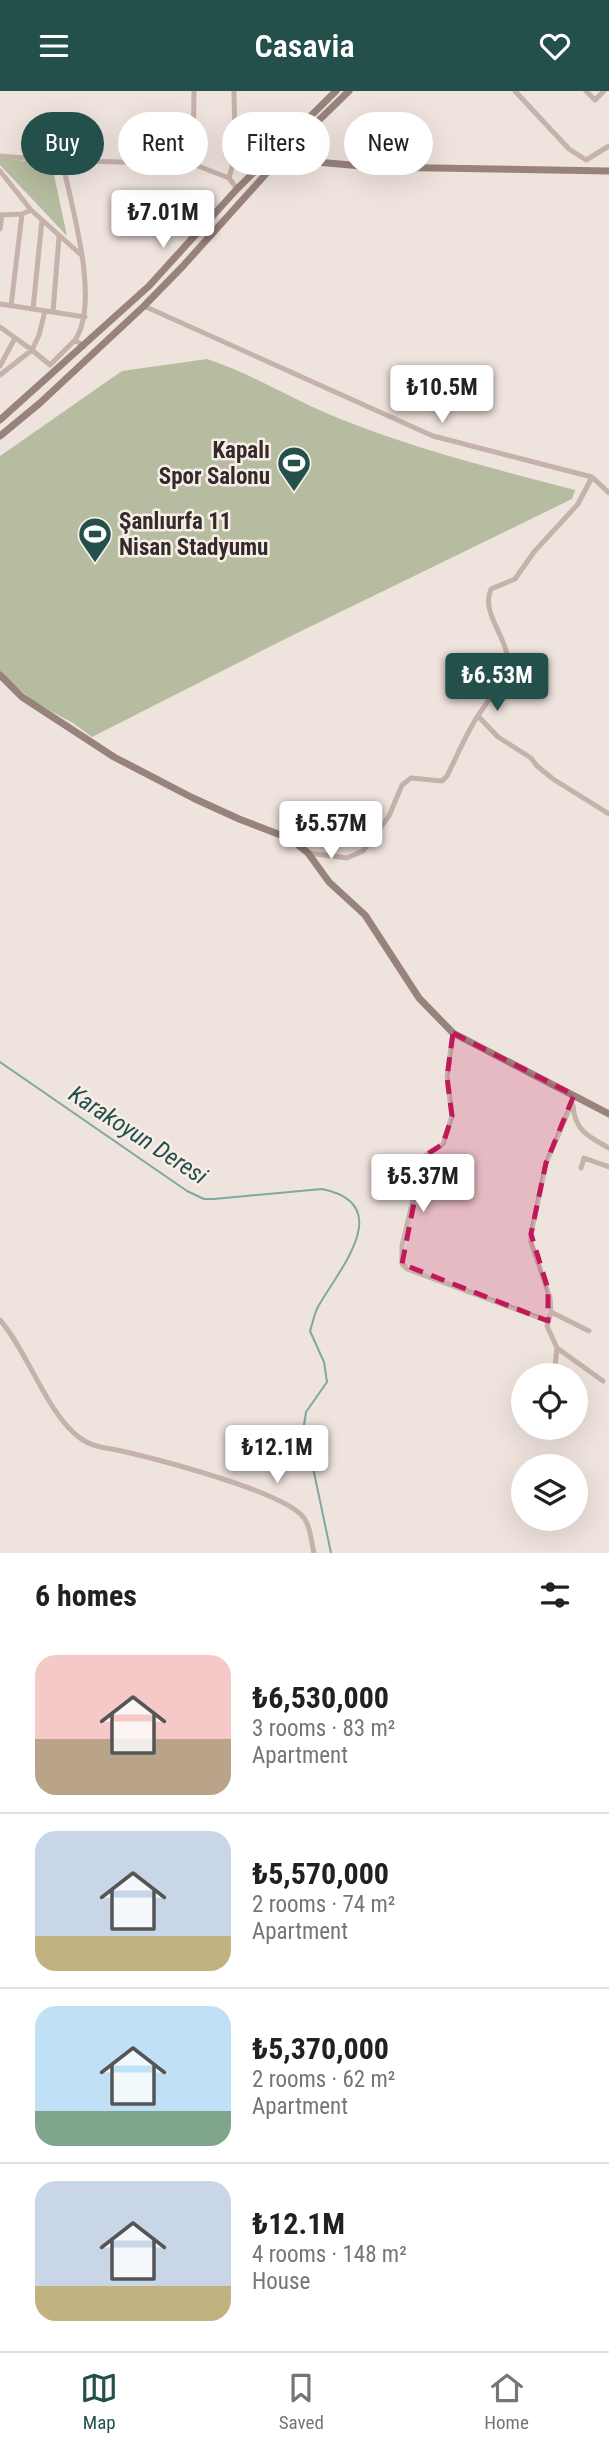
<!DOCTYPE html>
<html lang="en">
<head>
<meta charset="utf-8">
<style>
  :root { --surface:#fff; --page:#f2f2f2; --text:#202124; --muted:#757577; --line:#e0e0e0; --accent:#24504c }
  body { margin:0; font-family:"Roboto Condensed",sans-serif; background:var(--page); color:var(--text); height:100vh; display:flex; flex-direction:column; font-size:26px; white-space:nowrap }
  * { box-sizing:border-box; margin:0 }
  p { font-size:23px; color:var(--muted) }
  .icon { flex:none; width:38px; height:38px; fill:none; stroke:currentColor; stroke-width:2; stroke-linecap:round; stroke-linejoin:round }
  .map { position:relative; height:1462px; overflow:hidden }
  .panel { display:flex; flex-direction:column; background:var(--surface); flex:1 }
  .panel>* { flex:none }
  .banner { position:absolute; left:21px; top:21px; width:567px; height:63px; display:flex; gap:14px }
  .buttons { position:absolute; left:511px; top:1272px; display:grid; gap:14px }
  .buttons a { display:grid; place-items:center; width:77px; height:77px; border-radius:50%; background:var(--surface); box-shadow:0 7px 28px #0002; font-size:35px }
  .price { position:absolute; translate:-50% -60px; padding:0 16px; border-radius:7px; background:#fff; color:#222; font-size:23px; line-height:46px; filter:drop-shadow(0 2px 4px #0008) }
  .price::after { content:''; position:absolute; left:50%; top:42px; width:21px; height:16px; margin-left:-10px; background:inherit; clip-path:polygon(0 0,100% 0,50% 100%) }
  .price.selected { background:var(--accent); color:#fff }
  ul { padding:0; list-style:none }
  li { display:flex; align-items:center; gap:21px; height:175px; padding:0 35px }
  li+li { border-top:2px solid var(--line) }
  li span { display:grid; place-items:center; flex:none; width:196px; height:140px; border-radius:21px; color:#555 }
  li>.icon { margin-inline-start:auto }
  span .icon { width:84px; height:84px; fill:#fffc; stroke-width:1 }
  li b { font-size:30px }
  h2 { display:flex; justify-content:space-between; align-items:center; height:84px; padding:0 35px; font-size:30px }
  .tag { padding:0 24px; border-radius:32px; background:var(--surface); box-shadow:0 7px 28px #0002; font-size:24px; line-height:63px }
  .tag.selected { background:var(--accent); color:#fff }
  header { display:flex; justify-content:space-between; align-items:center; height:91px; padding:0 35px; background:var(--accent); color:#fff; font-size:32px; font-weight:600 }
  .dock { display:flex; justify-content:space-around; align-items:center; height:98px; border-top:2px solid var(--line); background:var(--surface); font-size:19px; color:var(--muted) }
  .dock a { display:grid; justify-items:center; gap:4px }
  .dock .selected { color:var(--accent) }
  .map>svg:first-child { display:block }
</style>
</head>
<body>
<header><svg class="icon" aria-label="menu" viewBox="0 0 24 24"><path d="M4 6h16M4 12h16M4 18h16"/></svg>Casavia<svg class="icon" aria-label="heart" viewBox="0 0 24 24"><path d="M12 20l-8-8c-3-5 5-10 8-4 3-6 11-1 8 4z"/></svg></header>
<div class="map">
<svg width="609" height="1462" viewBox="0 0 609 1462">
  <rect width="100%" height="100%" fill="#efe3dd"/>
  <!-- green -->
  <path fill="#b6bc9f" d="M0,67L44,72L53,79L67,145L0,74Z
    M207,268C253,283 293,309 338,327C415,358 494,378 575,399L572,408L287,547L92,646L73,632L34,611L0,581V365L122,280Z"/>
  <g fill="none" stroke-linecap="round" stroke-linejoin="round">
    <!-- stream -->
    <path stroke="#7fa8a3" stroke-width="2" d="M0,971L187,1100L204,1108H214L322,1098C397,1113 339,1179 319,1214C314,1222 313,1232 310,1240L324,1271L327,1291L306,1321L304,1334L331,1462"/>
    <!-- street -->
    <path stroke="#c5b2aa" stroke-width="5" d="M194,0L193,73L229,87L237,98
      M515,0L569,58L586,69L609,55
      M586,0L595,9L604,0
      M0,65L49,69L193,73
      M62,69C71,114 101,211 75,249L84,255
      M0,80L31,119L80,163
      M229,87C238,60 234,28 234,0
      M0,124L22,123L31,119
      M0,138L2,124
      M0,213L85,226
      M11,215L22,123
      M144,215L433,345L592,386L609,402
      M33,218L42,129
      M53,221L59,146
      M0,236L32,259L39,244L45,220
      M0,275L15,247
      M0,284L32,259L50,274L75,249
      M478,625L498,646L531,667L537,675L553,688L609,723
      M308,762L347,767L363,760L389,725L402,694L411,687L442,690L447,685C456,667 464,648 474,631C484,613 510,587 507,564C504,543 481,520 491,498L515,488L534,461L578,413L592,386
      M453,942L447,986L452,1025L443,1053L423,1066L402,1155V1173L407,1178L548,1230
      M572,1012L546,1072L531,1143V1151L550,1207L551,1221L547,1235L557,1257L603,1290
      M573,1015C575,1040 589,1046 609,1057
      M581,1077L584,1067L609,1076
      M551,1221L589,1240
      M0,1229C28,1261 47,1323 80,1347C93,1357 110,1357 126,1361C160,1369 285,1401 304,1427C311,1436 311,1451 314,1462
      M554,1284L557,1257"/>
    <!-- secondary -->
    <path stroke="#98827c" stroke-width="7" d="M282,65L305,70L373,76L609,80
      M0,329L149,195L237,98L336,0
      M0,345L40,312L144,215L183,175L282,65L349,0
      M0,584L22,606L114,666L193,707L239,728L291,748L308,762L329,791L365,824L419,907L453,942L609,1023"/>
  </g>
  <!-- marked area -->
  <path fill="#c2185b" fill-opacity="0.2" stroke="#c2185b" stroke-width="5" stroke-dasharray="14 9" stroke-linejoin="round" d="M453,942L574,1004L546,1072L531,1143L548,1198V1230L402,1173L423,1066L443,1053L452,1025L447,986Z"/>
  <!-- icons -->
  <defs>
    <g id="stadium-pin" transform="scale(1.75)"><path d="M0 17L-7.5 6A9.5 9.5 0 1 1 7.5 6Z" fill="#24504c" stroke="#f7eee8"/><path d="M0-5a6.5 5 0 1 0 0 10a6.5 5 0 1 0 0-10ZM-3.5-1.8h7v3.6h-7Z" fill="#fff"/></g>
  </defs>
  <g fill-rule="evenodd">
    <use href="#stadium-pin" x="294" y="372"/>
    <use href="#stadium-pin" x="95" y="443"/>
  </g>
  <g text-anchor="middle" stroke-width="5" stroke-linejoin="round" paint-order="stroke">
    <!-- poi labels -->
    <g font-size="23" font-weight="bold" fill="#342a29" stroke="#f7eee8" text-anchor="end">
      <text x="270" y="367">Kapalı<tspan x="270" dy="26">Spor Salonu</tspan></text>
      <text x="119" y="438" text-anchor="start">Şanlıurfa 11<tspan x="119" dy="26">Nisan Stadyumu</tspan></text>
    </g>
    <!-- water labels -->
    <g font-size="24" font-style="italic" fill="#24504c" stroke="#f7eee8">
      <text transform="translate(138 1044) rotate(33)" y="8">Karakoyun Deresi</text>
    </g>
  </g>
</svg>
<div class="buttons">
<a><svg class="icon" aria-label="locate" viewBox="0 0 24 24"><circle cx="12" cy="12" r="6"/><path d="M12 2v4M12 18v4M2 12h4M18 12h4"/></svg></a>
<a><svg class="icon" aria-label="layers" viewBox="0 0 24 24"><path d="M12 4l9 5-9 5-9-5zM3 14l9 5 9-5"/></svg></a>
</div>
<b class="price" style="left:163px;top:159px">₺7.01M</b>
<b class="price" style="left:442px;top:334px">₺10.5M</b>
<b class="price selected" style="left:497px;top:622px">₺6.53M</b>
<b class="price" style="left:331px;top:770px">₺5.57M</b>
<b class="price" style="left:423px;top:1123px">₺5.37M</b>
<b class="price" style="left:277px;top:1394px">₺12.1M</b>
<div class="banner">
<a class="tag selected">Buy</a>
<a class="tag">Rent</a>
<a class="tag">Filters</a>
<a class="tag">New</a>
</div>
</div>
<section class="panel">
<h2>6 homes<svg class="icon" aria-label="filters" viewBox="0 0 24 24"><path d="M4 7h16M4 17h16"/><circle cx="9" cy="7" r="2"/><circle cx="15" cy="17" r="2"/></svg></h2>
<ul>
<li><span style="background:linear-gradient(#f6c9c9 60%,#b9a48a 0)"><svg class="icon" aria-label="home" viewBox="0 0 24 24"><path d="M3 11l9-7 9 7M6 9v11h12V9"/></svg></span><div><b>₺6,530,000</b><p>3 rooms · 83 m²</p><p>Apartment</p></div></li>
<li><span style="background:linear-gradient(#c9d6e8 75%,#c2b280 0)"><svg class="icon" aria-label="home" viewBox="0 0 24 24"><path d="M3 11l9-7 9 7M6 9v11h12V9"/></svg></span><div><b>₺5,570,000</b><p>2 rooms · 74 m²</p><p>Apartment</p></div></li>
<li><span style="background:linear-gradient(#bfe0f5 75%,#7fa58c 0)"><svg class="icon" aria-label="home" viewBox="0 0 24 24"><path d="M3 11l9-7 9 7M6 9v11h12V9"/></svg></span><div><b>₺5,370,000</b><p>2 rooms · 62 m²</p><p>Apartment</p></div></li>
<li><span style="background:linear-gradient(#c9d6e8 75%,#c2b280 0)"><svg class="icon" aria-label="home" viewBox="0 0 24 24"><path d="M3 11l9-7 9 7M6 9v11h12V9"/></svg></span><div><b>₺12.1M</b><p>4 rooms · 148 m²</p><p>House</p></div></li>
</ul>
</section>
<nav class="dock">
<a class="selected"><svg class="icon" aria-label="map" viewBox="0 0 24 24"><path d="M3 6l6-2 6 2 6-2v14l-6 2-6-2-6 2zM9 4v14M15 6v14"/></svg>Map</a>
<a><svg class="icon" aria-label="saved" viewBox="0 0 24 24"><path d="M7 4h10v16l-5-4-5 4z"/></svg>Saved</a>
<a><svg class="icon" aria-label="home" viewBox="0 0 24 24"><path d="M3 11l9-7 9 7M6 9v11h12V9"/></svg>Home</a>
</nav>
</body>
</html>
